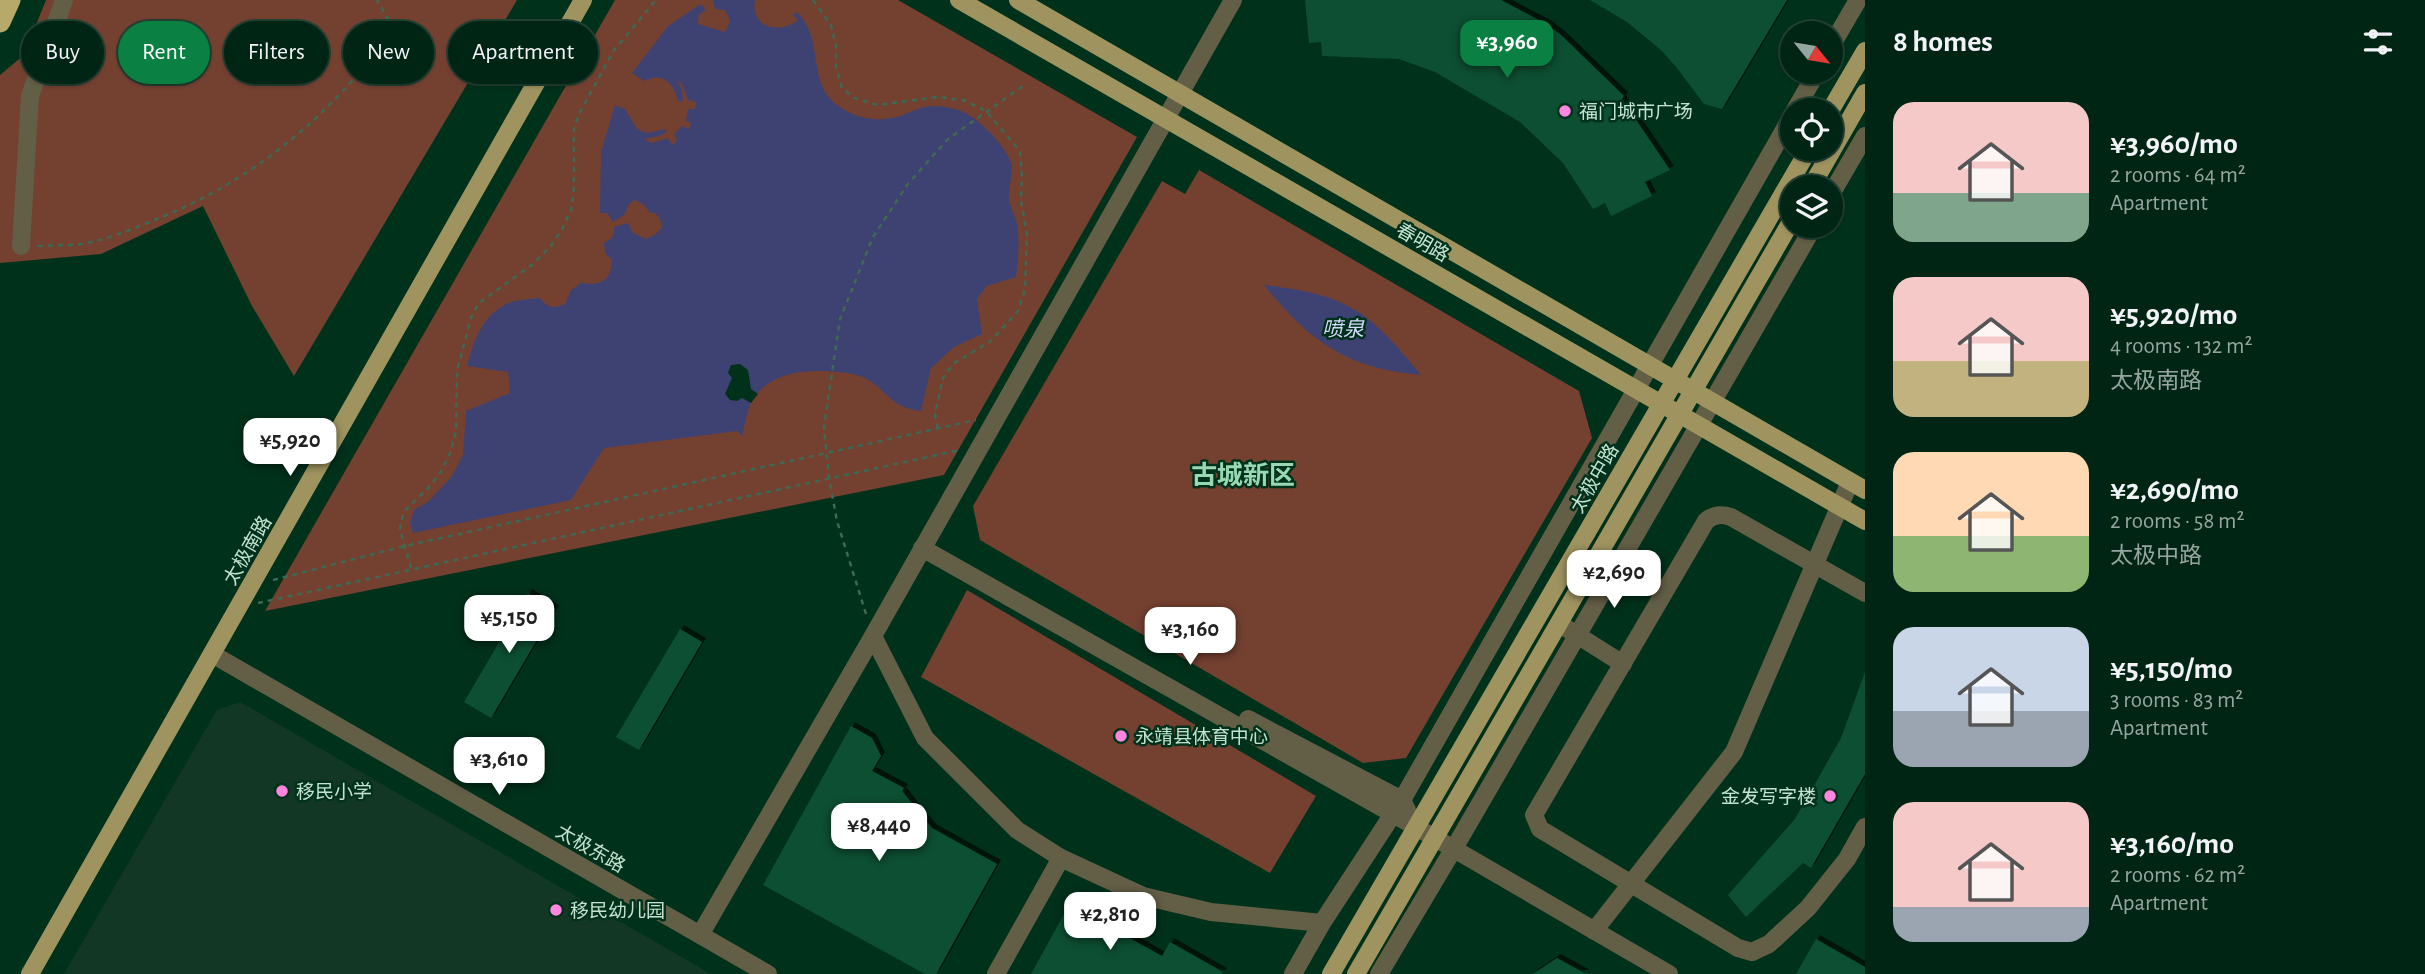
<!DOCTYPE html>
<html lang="en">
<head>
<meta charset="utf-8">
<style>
  :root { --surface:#002514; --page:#0a2d1d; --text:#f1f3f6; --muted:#95a5a0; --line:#224234; --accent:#0b8043 }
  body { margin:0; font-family:"Alegreya Sans","Noto Sans SC",sans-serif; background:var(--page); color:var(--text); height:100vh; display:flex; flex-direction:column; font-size:26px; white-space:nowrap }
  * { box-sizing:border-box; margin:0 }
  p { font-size:23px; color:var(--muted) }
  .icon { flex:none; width:38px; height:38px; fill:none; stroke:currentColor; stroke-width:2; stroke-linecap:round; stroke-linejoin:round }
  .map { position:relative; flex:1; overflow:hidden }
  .drawer { display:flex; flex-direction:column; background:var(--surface); width:560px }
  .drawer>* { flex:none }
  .banner { position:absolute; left:21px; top:21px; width:665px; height:63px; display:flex; gap:14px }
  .needle { width:46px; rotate:120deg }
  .fabs { position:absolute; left:1780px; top:21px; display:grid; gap:14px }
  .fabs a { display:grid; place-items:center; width:63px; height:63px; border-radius:50%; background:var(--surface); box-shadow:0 2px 5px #0004,0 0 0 2px var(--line); font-size:35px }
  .price { position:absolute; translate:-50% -60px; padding:0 16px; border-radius:14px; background:#fff; color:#222; font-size:23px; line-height:46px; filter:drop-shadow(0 2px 4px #0008) }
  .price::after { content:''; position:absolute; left:50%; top:42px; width:21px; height:16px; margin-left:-10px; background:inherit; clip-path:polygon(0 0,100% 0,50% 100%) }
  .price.active { background:var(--accent); color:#fff }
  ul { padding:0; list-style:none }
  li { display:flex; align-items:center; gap:21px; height:175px; padding:0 28px }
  li span { display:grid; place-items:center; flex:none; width:196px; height:140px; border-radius:21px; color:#555 }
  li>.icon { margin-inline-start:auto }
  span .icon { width:84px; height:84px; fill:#fffc; stroke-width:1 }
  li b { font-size:30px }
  h2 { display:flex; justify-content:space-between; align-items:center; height:84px; padding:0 28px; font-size:30px }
  .pill { padding:0 24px; border-radius:32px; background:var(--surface); box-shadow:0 2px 5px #0004,0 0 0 2px var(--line); font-size:24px; line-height:63px }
  .pill.active { background:var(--accent); color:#fff }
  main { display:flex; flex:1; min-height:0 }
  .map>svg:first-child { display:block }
</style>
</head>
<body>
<main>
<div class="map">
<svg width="1865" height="974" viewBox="0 0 1865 974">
  <defs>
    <filter id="shadow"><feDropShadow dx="4" dy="-4" stdDeviation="0" flood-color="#0009"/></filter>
  </defs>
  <rect width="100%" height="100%" fill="#00311b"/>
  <!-- built -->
  <path fill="#123825" d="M240,702L534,872L711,974H64L217,710Z"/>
  <!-- green -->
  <path fill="#744131" d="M46,0H517L294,376L252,306L203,206L101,254L0,263V75L24,55Z
    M615,0H898L1137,137L944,475L265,611Z
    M1199,170L1579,391L1592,438L1406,758L1363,763L980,540L973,506L1162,181L1185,194Z
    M967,590L1316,796L1270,873L921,677Z"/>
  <!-- water -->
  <path fill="#3e4272" d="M713,0H755C750,28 779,35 798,20L793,15L796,12C825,36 806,82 837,105C857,120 881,123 903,115C912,111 924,106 933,106C944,106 960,109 969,115C983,123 1010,151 1012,167C1012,178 1008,189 1009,199C1010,208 1016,216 1017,224C1020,242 1018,260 1016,277L987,286L977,299L982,334L954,347L931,368L921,411C889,407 890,393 867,379C853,372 839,372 824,371C796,370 764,376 750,405C746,414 745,426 742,436L737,431L604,448L571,500L413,533L410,523L414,510L429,501L452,476L463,455L466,411L510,393L508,372L467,366C473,342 482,316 506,304C515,300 529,299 540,298C547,308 553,309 565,304L571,290L581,283C601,286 611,281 612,260L605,253L604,243C612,239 615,236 614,227L628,223L633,233L646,239L656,234L662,227L660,219L655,213H650L644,205L635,200L629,204L624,215L613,222L607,213H600L601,152L615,105L625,109L637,129L647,133L666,129V132L659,136L644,139L652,143L668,138L672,145L677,141L674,134L682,126L689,129L691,123L686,121L688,109H695L696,102L688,100L682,84L677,80L682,90L683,101H678C673,83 664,72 644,81L632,73L668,26L699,5L704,6L705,11L699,14L698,24L725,32L730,21L725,10L715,9Z
    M1264,285C1348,295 1368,310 1421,375C1347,369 1309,341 1264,285Z"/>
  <!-- pier -->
  <path fill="#00311b" d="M740,364L748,370L751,389L758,394L751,403L742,398L737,401L730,400L725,394L732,378L728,373L731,365Z"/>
  <!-- building -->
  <path fill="#0a5031" filter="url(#shadow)" d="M1305,0H1501L1546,24L1561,35L1624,96L1622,99L1670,170L1645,182L1652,196L1611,216L1605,203L1593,209L1563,163L1520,122L1435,72L1399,59L1322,56L1321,42L1309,43Z
    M1590,0H1787L1722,109L1704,104L1677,68L1662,51L1627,22Z
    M528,593L555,609L491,718L464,702Z
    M680,629L702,642L639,750L616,737Z
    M1865,672V774L1811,868L1803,863L1746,917L1728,895L1795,819L1841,738Z
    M851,726L872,738L881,756L872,771L904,788L902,791L932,828L997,864L936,974H925L763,885Z
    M1069,905L1162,956L1170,942L1223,972L1221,974H1031Z
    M1816,939L1865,967V974H1796Z
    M1557,958L1586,974H1533Z"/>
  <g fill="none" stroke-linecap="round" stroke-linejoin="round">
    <!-- path -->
    <path stroke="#3e6954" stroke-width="2.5" stroke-dasharray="5 5" stroke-linecap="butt" d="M813,0L831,25L836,46V66L842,88L854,98L878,105L937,97L963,100L986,111L1020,151L1022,177L1021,201L1027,234L1025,290L1018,311L991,341L953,364L943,378L935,414L938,429
      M38,246C52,245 67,246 81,244C106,240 133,229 157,219C254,180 335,114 393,27L377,0
      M411,568L400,529L403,513L431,485L442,470L451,451L456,431L457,371L471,318L479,303L533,264L551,246L562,229L571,210L574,188V130L579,114L614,50L656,0
      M273,580L405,546L976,420
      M258,603L960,450
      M866,614L837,521L829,478L824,427L840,319L873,237L907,185L948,139L1023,86"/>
    <!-- minor -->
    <path stroke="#635e46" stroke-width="18" d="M1830,48L1858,0
      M1795,110L1817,72
      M1830,196L1865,136
      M21,246L30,96L64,0
      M922,548L1416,827L1669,974
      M1865,593L1731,517C1722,514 1714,514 1706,521L1534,815L1540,829L1738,948L1752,952L1769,944L1808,908L1847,859L1865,827
      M1566,628L1623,664
      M873,636L925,738L1017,830L1061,858L1143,896L1211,912L1322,923
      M212,654L768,974
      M1248,719L1402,800L1407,810
      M1594,931L1734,752L1850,482
      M700,935L873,636L1233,0
      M996,974L1061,858
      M1293,974L1322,923L1402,800L1792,116
      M1379,974L1463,833L1814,226"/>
    <!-- major -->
    <path stroke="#9f9460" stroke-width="18" d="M959,0L1865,521
      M1018,0L1865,490
      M1830,111L1865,51
      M1811,187L1865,93
      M30,974L583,0
      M1331,974L1809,149
      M1356,974L1792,220"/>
    <!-- highway -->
    <path stroke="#b6a96a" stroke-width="21" d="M0,22L10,0"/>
  </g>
  <!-- markers -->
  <g fill="#ff85df" stroke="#00311b" stroke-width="2.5">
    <circle cx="1565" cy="111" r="7"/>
    <circle cx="1121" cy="736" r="7"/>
    <circle cx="282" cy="791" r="7"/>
    <circle cx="1830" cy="796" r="7"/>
    <circle cx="556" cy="910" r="7"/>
  </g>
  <g text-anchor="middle" stroke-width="5" stroke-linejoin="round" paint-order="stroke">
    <!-- poi labels -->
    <g font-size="19" fill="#c3e2cf" stroke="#00311b" text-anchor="start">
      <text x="1579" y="118">福门城市广场</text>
      <text x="1135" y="743">永靖县体育中心</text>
      <text x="296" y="798">移民小学</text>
      <text x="1816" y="803" text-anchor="end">金发写字楼</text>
      <text x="570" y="917">移民幼儿园</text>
    </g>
    <!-- street labels -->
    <g font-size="19" fill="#c3e2cf" stroke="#00311b">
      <text transform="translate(1423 242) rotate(30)" y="7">春明路</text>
      <text transform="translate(1594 478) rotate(-60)" y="7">太极中路</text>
      <text transform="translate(247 550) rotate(-60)" y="7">太极南路</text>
      <text transform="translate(591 848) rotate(30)" y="7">太极东路</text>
    </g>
    <!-- water labels -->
    <g font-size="21" font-style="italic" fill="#d5dafa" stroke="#00311b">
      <text x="1343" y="336">喷泉</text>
    </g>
    <!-- district labels -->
    <g font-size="26" font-weight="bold" fill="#98d8b3" stroke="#00311b">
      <text x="1243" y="484">古城新区</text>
    </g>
  </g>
</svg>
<div class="fabs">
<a><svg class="needle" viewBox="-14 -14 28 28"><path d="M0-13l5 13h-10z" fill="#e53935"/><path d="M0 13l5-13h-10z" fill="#95a5a0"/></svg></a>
<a><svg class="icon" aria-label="locate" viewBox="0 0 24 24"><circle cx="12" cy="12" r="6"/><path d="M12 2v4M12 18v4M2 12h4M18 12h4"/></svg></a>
<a><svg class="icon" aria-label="layers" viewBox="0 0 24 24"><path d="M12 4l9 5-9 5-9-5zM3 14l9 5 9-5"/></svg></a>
</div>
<b class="price active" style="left:1507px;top:80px">¥3,960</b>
<b class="price" style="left:290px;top:478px">¥5,920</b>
<b class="price" style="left:1614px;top:610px">¥2,690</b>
<b class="price" style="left:509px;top:655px">¥5,150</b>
<b class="price" style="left:1190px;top:667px">¥3,160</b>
<b class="price" style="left:499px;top:797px">¥3,610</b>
<b class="price" style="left:879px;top:863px">¥8,440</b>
<b class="price" style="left:1110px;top:952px">¥2,810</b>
<div class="banner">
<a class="pill">Buy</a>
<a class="pill active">Rent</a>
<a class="pill">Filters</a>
<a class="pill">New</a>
<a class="pill">Apartment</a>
</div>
</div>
<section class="drawer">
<h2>8 homes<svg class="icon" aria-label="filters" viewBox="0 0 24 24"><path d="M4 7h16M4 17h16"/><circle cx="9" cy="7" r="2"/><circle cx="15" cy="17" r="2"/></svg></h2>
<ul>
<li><span style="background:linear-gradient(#f6c9c9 65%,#7fa58c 0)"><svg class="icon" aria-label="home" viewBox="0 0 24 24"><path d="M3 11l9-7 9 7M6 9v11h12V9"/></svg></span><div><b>¥3,960/mo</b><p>2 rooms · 64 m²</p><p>Apartment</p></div></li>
<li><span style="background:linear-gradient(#f6c9c9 60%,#c2b280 0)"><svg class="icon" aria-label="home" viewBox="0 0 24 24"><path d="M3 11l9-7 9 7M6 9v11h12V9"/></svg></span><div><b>¥5,920/mo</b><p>4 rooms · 132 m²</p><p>太极南路</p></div></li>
<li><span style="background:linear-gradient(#ffd9b3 60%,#8fb573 0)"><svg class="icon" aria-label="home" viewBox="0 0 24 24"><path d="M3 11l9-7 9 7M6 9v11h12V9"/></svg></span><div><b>¥2,690/mo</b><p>2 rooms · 58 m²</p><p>太极中路</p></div></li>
<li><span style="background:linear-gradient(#c9d6e8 60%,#9aa5b1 0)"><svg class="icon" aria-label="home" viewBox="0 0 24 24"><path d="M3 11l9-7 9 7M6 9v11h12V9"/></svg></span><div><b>¥5,150/mo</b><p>3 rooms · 83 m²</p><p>Apartment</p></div></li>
<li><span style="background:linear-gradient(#f6c9c9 75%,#9aa5b1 0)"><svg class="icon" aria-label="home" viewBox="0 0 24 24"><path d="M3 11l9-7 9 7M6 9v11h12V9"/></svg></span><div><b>¥3,160/mo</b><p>2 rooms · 62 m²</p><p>Apartment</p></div></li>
</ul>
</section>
</main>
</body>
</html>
